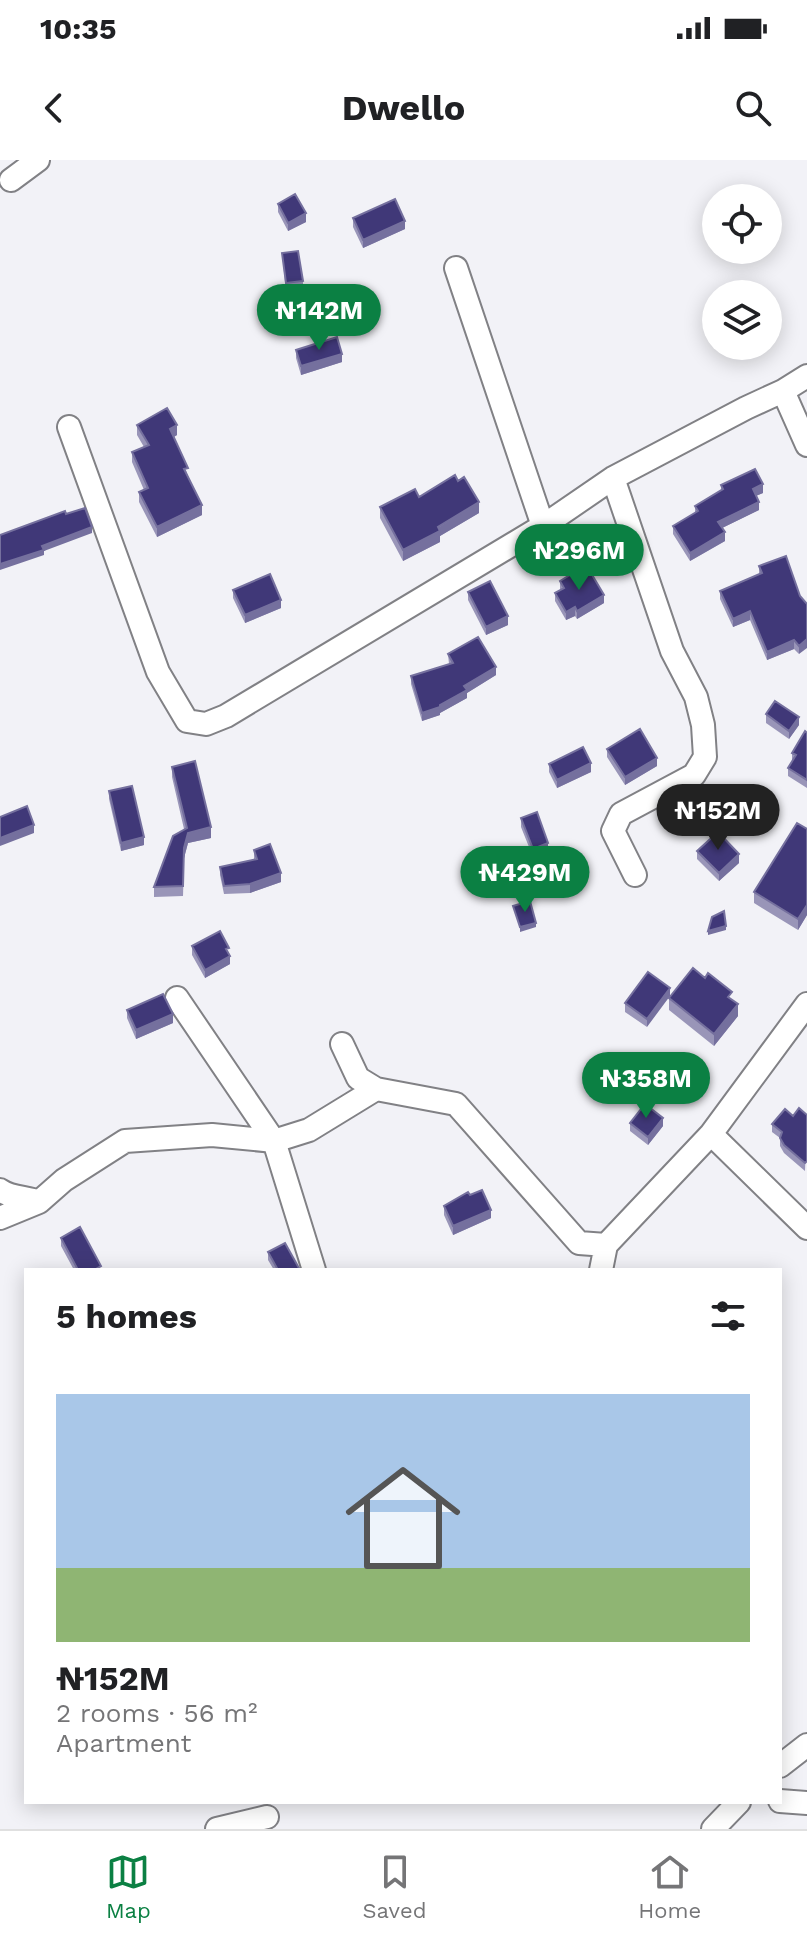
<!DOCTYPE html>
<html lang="en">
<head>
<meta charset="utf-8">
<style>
  :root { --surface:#fff; --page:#f6f6f6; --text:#202124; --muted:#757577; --line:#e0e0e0; --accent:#0b8043 }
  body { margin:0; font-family:"Work Sans",sans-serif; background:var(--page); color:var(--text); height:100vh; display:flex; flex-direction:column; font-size:30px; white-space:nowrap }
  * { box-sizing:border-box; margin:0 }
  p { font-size:26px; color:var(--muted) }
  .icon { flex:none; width:44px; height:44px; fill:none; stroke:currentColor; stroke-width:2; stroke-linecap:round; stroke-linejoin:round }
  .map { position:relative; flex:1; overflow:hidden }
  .sheet { position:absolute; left:24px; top:1108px; width:758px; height:536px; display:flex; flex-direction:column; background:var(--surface); border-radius:0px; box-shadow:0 4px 20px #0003 }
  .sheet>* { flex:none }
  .fabs { position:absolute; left:702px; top:24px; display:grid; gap:16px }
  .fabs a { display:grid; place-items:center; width:80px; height:80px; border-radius:50%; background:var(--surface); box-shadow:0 4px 20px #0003; font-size:40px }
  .price { position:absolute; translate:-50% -68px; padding:0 18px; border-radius:28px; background:var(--accent); color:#fff; font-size:26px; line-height:52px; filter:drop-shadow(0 2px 4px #0008) }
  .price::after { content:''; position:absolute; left:50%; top:48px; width:24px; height:18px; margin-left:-12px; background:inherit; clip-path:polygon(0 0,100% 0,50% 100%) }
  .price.selected { background:#222; color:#fff }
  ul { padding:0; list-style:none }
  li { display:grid; align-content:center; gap:16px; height:424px; padding:0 32px }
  li span { display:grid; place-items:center; height:248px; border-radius:0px; color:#555 }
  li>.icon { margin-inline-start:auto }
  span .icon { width:144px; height:144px; fill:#fffc; stroke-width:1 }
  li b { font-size:34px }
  h2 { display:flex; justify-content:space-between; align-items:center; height:96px; padding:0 32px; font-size:34px }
  .status { display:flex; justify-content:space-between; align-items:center; height:56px; padding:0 40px; background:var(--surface); direction:ltr }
  .status svg { height:22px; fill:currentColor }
  header { display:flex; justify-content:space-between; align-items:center; height:104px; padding:0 32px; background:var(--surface); font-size:36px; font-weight:700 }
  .dock { display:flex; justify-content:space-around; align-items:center; height:112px; border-top:2px solid var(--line); background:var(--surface); font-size:22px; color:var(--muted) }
  .dock a { display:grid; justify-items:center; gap:4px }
  .dock .selected { color:var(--accent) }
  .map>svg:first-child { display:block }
</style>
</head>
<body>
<div class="status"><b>10:35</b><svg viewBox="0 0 49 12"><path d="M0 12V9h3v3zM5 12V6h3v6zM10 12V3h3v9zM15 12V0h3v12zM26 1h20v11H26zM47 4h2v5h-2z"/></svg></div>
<header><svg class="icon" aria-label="back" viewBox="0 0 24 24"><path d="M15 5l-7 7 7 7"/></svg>Dwello<svg class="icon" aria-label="search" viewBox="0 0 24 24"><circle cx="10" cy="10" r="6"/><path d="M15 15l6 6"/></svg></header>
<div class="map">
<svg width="807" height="1669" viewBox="0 0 807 1669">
  <rect width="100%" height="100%" fill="#f2f2f7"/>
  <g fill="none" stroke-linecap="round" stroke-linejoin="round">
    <!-- minor casing -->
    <g stroke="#818185" stroke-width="26">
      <path id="minor" d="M11,20L38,0
        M456,108L543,366
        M807,216L783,231L807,285
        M69,267L158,512L187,561L206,564L226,556L543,366L613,318L746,248L783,231
        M613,318L672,491L696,537L703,565L705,597L694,615L621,654L613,671L635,715
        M177,838L274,981L314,1110
        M342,884L358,918L376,929
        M711,974L807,1068
        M0,1030C10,1038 27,1037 39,1042
        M0,1058L39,1042L64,1020L125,981L212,975L274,981L309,970L376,929L456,944L579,1083L606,1085L711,974L807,844
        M601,1110L606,1085
        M780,1606L807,1585
        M780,1641L807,1643
        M217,1669L267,1657
        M713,1669L739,1642"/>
    </g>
    <!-- minor -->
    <use href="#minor" stroke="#fff" stroke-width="22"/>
  </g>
  <!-- wall -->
  <path fill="#9995b8" d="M278,44L306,62L288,71L278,52Z
    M353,58L405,69L363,88L353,67Z
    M749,90H766L760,96L749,95Z
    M282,93L303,121V129L286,132Z
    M296,190L342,202L301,215L296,198Z
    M137,265L177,275L174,277L202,355L157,377L139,342V332L144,330L132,302V292L144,287L137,275Z
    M721,325L763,333L756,336L759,350L722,368L725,381L690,401L673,374V366L695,353V346L721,331Z
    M419,337L479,353L440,376V382L403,401L380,358V347Z
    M759,406L800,436L799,494L794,489L767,500L750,460L733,467L720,439V431L759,414Z
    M579,420L604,443L577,459L575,456L566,460L555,441V433L560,430V421Z
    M233,430L281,448L245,463L233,438Z
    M468,432L508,465L486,475L468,440Z
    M448,494L496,515L467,533V538L440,553V555L422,561L411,524V516L449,504Z
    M766,554L799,565L789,579L766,563Z
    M807,573V628L788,616V608L792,601V593Z
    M607,589L657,606L625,625L607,597Z
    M549,604L591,612L557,628L549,612Z
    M172,607L211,678L188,683L184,698L183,736L154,737V727L184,669L172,617Z
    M109,631L144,685L121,691L109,639Z
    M521,658L548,691L533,697L521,667Z
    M807,669V755L798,770L754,743V732Z
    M254,690L281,722L250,733L224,734L220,715V707L254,700Z
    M697,691L739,703L719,721L697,699Z
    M192,786L229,794L230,804L205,818L192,795Z
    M648,812L647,867L625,852V843Z
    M669,838L732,840L738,856L714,886L669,850Z
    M127,850L173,863L136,879L127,858Z
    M807,955L805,1011L784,993L780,986V978L772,972V964L793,956Z
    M630,963L663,966L648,985L630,971Z
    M470,1035L491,1058L453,1075L444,1055V1046Z
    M61,1078L101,1110H74L61,1086Z
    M268,1092L300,1110H274L268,1100Z"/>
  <!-- shaded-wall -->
  <path fill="#75709e" d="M306,53V62L288,71V63Z
    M405,61V69L363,88V80Z
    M342,194V202L301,215V206Z
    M177,265V275L170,279V269Z
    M763,324V333L753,337V329Z
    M479,342V353L440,376V382L403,401V390Z
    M759,342V350L718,370V362Z
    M202,345V355L157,377V367Z
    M92,367V373L44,391V395L0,410V404L42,386Z
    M725,372V381L690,401V393Z
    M604,435V443L577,459V451Z
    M281,440V448L245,463V455Z
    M575,447V456L566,460V452Z
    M750,451V460L733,467V459Z
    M508,456V465L486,475V467Z
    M807,479V488L799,494V486Z
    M794,480V489L767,500V492Z
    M496,507V515L467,533V538L440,553V555L422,561V553Z
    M799,557V565L789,579V571Z
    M657,598V606L625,625V617Z
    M591,603V612L557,628V620Z
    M34,665V673L0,686V678Z
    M211,667V678L188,683L184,698L183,736L184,688L188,673Z
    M144,677V685L121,691V683Z
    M548,683V691L533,697V689Z
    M739,694V703L719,721V713Z
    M281,713V722L250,733V724Z
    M807,745V755L798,770V759Z
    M536,763V767L520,772V767Z
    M726,766V770L708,775V771Z
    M230,796V804L205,818V810Z
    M670,828V836L647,867V859Z
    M738,844V856L714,886V874Z
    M173,854V863L136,879V870Z
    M663,958V966L648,985V977Z
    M491,1050V1058L453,1075V1066Z"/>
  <!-- building -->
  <path fill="#403878" stroke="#75709e" stroke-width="2" d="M295,34L306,53L288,63L278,44Z
    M395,39L405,61L363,80L353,58Z
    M749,90H763L760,92Z
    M298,91L303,121L286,123L282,93Z
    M337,177L342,194L301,206L296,190Z
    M167,248L177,265L170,269L188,308L184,309L202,345L157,367L139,332L148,328L132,292L149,285L137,265Z
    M755,309L763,324L753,329L759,342L718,362L725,372L690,393L673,366L698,351L695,346L723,329L721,325Z
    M455,315L458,321L464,317L479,342L438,367L440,371L403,390L380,347L415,329L419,337Z
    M85,348L92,367L42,386L44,390L0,404V375L65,351L66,354Z
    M786,396L800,436L807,444V479L799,486L794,480L767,492L750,451L733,459L720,431L762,413L759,406Z
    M575,412L579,420L591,413L604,435L577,451L575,447L566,452L555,433L564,428L560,421Z
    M270,414L281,440L245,455L233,430Z
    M490,421L508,456L486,467L468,432Z
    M478,477L496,507L464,526L467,530L440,545V547L422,553L411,516L453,503L448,494Z
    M775,541L799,557L789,571L766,554Z
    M640,569L657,598L625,617L607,589Z
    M805,571L807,573V620L788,608L796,595L792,593Z
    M583,587L591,603L557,620L549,604Z
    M195,601L211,667L188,673L184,688L183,726L154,727L173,676L187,668L172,607Z
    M132,626L144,677L121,683L109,631Z
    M27,646L34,665L0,678V657Z
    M537,652L548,683L533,689L521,658Z
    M797,663L807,669V745L798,759L754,732Z
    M718,672L739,694L719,713L697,691Z
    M270,684L281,713L250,724L224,726L220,707L257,699L254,690Z
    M530,741L536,763L520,767L513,746Z
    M724,751L726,766L708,771L712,757Z
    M220,771L229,788L226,789L230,796L205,810L192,786Z
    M693,808L705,818L708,813L732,832L728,837L738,844L714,874L669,838Z
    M648,812L670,828L647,859L625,843Z
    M163,834L173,854L136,870L127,850Z
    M645,944L663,958L648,977L630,963Z
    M799,948L807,955V1001L805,1003L784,985L780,978L782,972L772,964L785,949L793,956Z
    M482,1030L491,1050L453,1066L444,1046L468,1032L470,1035Z
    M80,1067L101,1106L94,1110H78L61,1078Z
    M285,1083L300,1110H278L268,1092Z"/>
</svg>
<div class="fabs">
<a><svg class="icon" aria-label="locate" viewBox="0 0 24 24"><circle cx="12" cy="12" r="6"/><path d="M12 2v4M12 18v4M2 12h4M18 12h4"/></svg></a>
<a><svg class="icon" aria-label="layers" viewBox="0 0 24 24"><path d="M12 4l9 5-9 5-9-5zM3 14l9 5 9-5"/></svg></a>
</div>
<b class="price" style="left:319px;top:192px">₦142M</b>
<b class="price" style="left:579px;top:432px">₦296M</b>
<b class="price selected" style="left:718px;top:692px">₦152M</b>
<b class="price" style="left:525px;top:754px">₦429M</b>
<b class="price" style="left:646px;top:960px">₦358M</b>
<section class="sheet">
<h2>5 homes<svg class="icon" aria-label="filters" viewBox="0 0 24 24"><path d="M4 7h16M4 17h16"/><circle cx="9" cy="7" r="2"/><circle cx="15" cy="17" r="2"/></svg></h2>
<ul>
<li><span style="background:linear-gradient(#a9c7e8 70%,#8fb573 0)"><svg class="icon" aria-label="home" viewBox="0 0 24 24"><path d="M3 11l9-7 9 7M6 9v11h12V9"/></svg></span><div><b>₦152M</b><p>2 rooms · 56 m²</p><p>Apartment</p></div></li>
</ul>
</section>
</div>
<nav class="dock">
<a class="selected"><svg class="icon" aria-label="map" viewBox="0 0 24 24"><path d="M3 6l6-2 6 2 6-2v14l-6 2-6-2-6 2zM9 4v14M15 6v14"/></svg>Map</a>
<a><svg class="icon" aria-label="saved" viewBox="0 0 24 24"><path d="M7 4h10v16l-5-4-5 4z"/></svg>Saved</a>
<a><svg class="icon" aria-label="home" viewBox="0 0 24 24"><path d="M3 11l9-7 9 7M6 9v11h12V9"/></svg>Home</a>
</nav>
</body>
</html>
